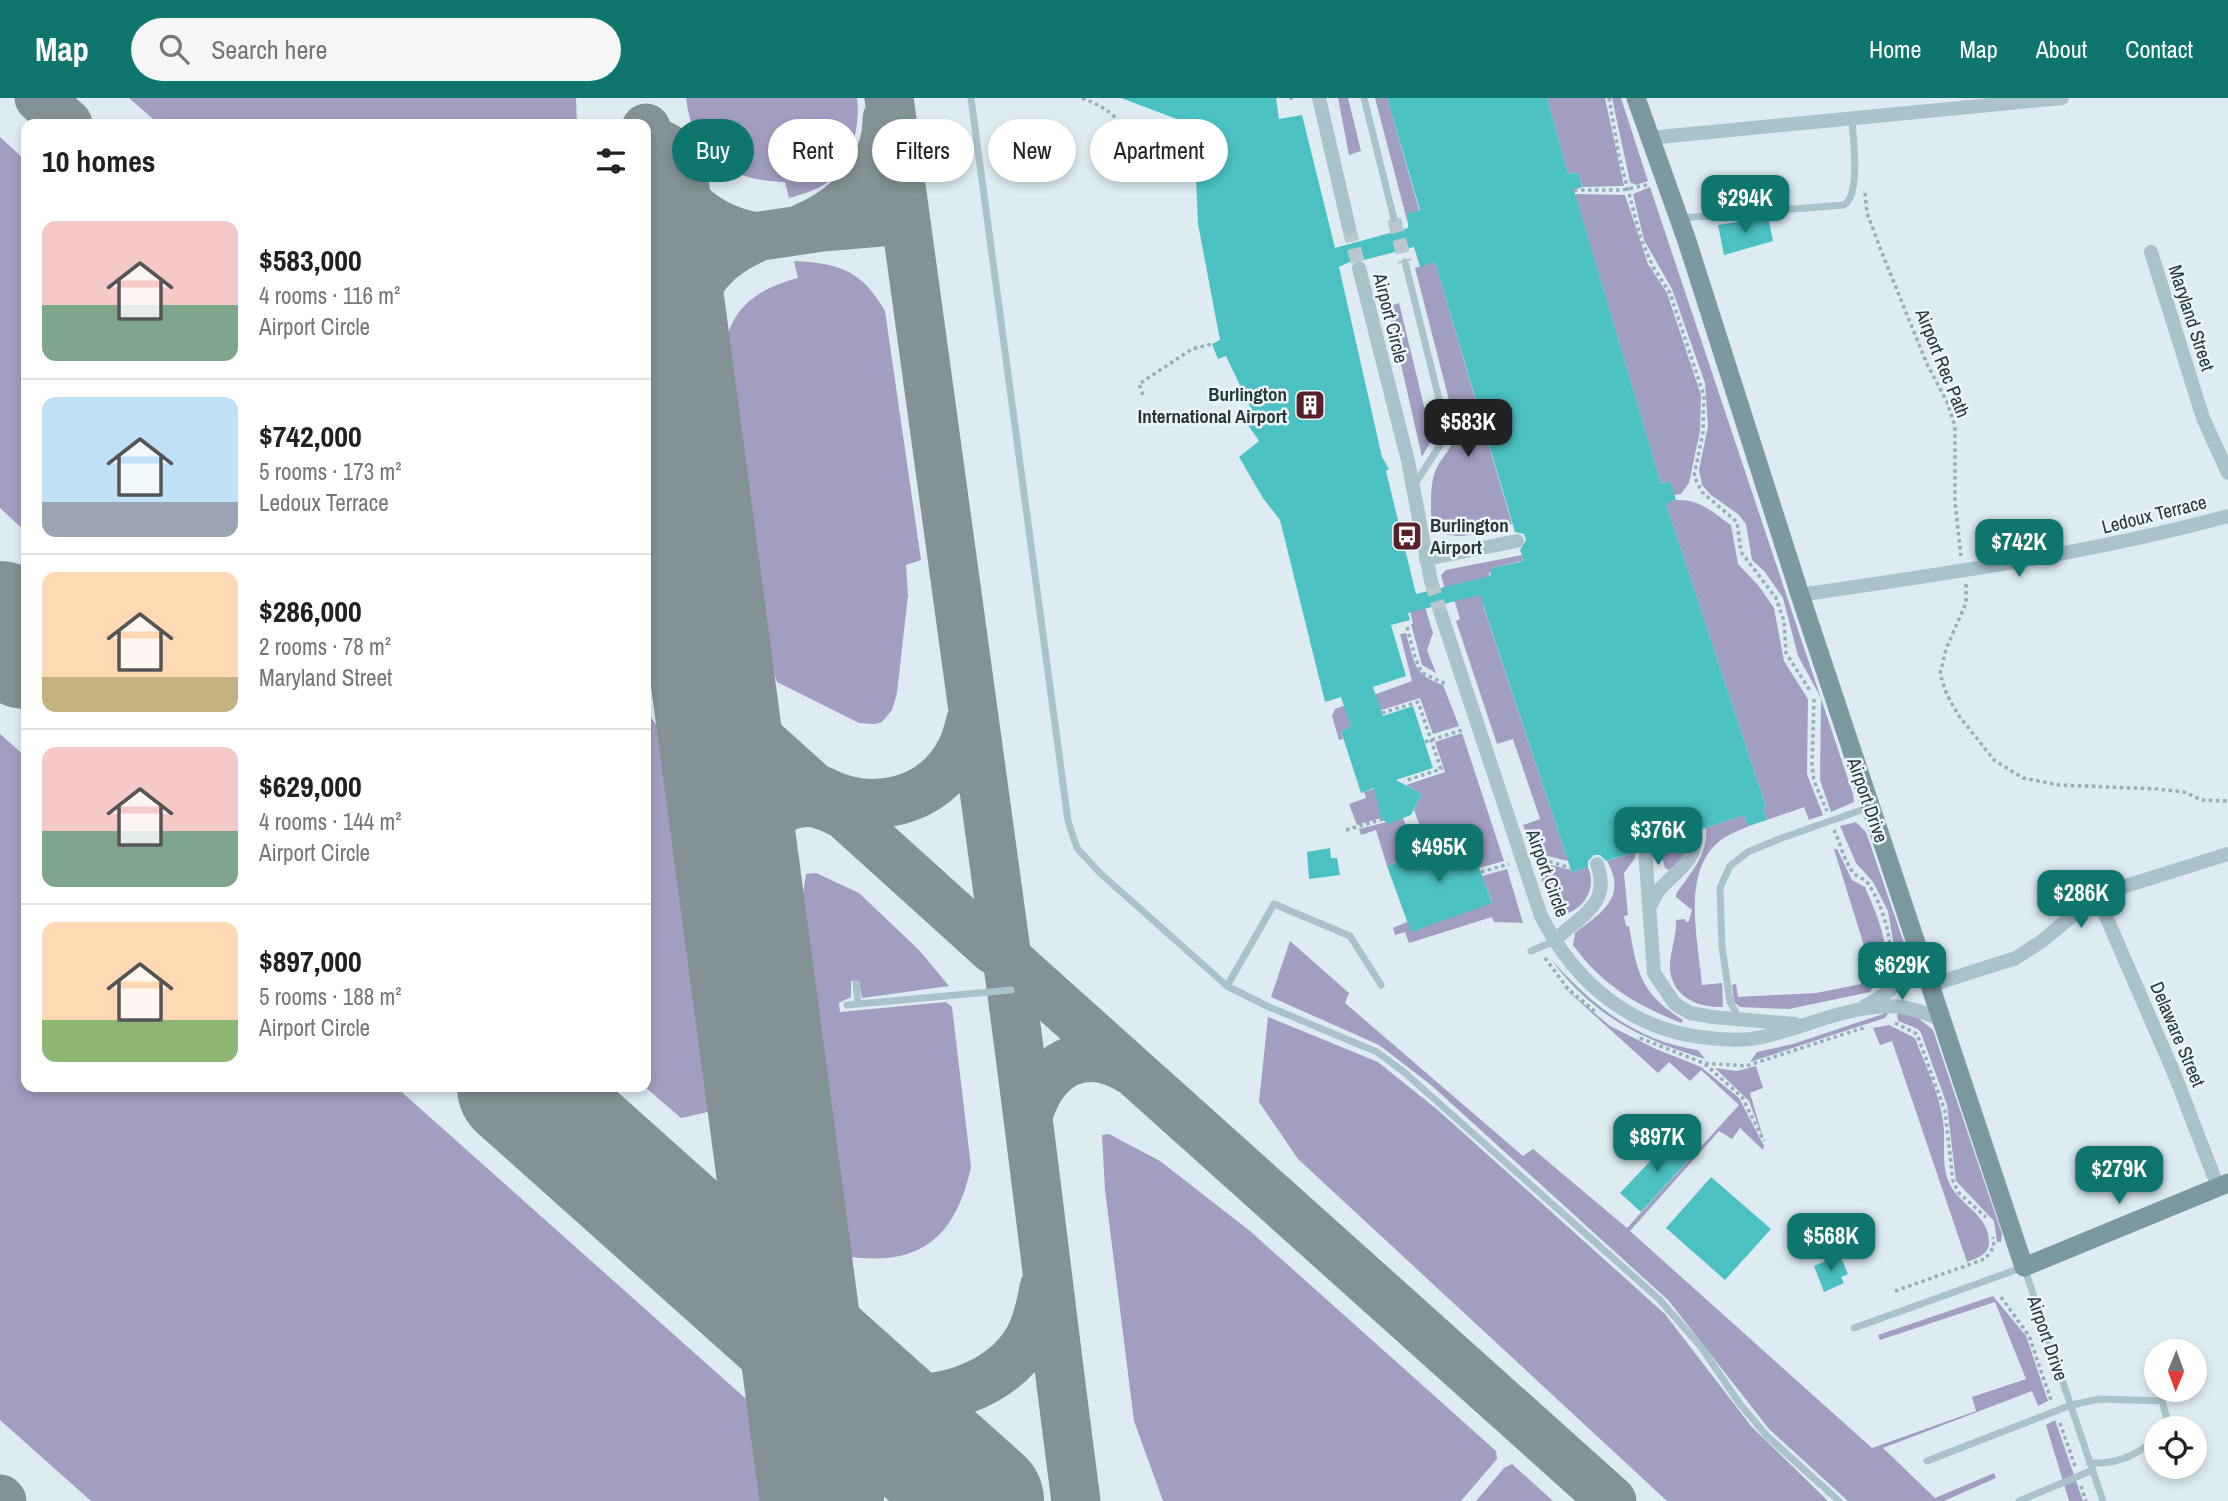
<!DOCTYPE html>
<html lang="en">
<head>
<meta charset="utf-8">
<style>
  :root { --surface:#fff; --page:#f6f6f6; --text:#202124; --muted:#757577; --line:#e0e0e0; --accent:#0f766e }
  body { margin:0; font-family:"Archivo Narrow",sans-serif; background:var(--page); color:var(--text); height:100vh; display:flex; flex-direction:column; font-size:26px; white-space:nowrap }
  * { box-sizing:border-box; margin:0 }
  p { font-size:23px; color:var(--muted) }
  .icon { flex:none; width:38px; height:38px; fill:none; stroke:currentColor; stroke-width:2; stroke-linecap:round; stroke-linejoin:round }
  .map { position:relative; flex:1; overflow:hidden }
  .panel { position:absolute; left:21px; top:21px; width:630px; height:973px; display:flex; flex-direction:column; background:var(--surface); border-radius:14px; box-shadow:0 4px 10px #0003 }
  .panel>* { flex:none }
  .hud { position:absolute; left:672px; top:21px; width:665px; height:63px; display:flex; gap:14px }
  .needle { width:46px; rotate:181deg }
  .tools { position:absolute; left:2144px; top:1241px; display:grid; gap:14px }
  .tools a { display:grid; place-items:center; width:63px; height:63px; border-radius:50%; background:var(--surface); box-shadow:0 4px 10px #0003; font-size:35px }
  .price { position:absolute; translate:-50% -60px; padding:0 16px; border-radius:14px; background:var(--accent); color:#fff; font-size:23px; line-height:46px; filter:drop-shadow(0 2px 4px #0008) }
  .price::after { content:''; position:absolute; left:50%; top:42px; width:21px; height:16px; margin-left:-10px; background:inherit; clip-path:polygon(0 0,100% 0,50% 100%) }
  .price.active { background:#222; color:#fff }
  ul { padding:0; list-style:none }
  li { display:flex; align-items:center; gap:21px; height:175px; padding:0 21px }
  li+li { border-top:2px solid var(--line) }
  li span { display:grid; place-items:center; flex:none; width:196px; height:140px; border-radius:14px; color:#555 }
  li>.icon { margin-inline-start:auto }
  span .icon { width:84px; height:84px; fill:#fffc; stroke-width:1 }
  li b { font-size:30px }
  h2 { display:flex; justify-content:space-between; align-items:center; height:84px; padding:0 21px; font-size:30px }
  .tag { padding:0 24px; border-radius:32px; background:var(--surface); box-shadow:0 4px 10px #0003; font-size:24px; line-height:63px }
  .tag.active { background:var(--accent); color:#fff }
  header { display:flex; align-items:center; gap:42px; box-sizing:border-box; height:98px; padding:0 35px; background:var(--accent); color:#fff }
  header strong { font-size:33px }
  nav { display:flex; gap:38px; margin-inline-start:auto; font-size:24px }
  .search { width:490px; height:63px; background:var(--page); display:flex; align-items:center; gap:18px; box-sizing:border-box; padding:0 24px; border-radius:38px; color:var(--muted); font-size:26px }
  .map>svg:first-child { display:block }
</style>
</head>
<body>
<header>
<strong>Map</strong>
<div class="search"><svg class="icon" aria-label="search" viewBox="0 0 24 24"><circle cx="10" cy="10" r="6"/><path d="M15 15l6 6"/></svg>Search here</div>
<nav><a>Home</a><a>Map</a><a>About</a><a>Contact</a></nav>
</header>
<div class="map">
<svg width="2228" height="1403" viewBox="0 0 2228 1403">
  <rect width="100%" height="100%" fill="#deecf2"/>
  <!-- green -->
  <path fill="#a29ec1" d="M129,0H576L577,26H159Z
    M686,0H857C861,33 849,77 816,91C807,95 798,97 789,100L785,84C729,83 693,58 686,0Z
    M1338,0H1348L1361,53L1349,57Z
    M1375,0H1387L1421,118L1408,115V126Z
    M1547,0H1605L1624,88L1582,89L1578,74L1568,76Z
    M1612,0H1621L1648,83L1636,87L1630,84Z
    M0,39L26,63V434L0,410Z
    M1650,89L1853,696L1854,704L1831,714L1820,682L1821,600L1798,558L1783,500L1765,474L1752,462L1746,426L1738,416L1711,397L1702,387L1699,372L1708,328L1705,285L1672,191L1644,142L1633,96Z
    M1575,96L1625,97L1648,166L1667,195L1701,297L1700,333L1689,385L1681,396L1674,397L1670,383L1661,386Z
    M794,163C840,165 862,173 885,213L921,462L906,467L908,497L897,595L892,612L882,624L875,626L859,625L777,584L757,519L722,279C723,222 742,195 798,180Z
    M1435,164L1512,426C1487,432 1429,457 1431,410C1431,399 1431,387 1434,377C1439,359 1456,350 1456,329L1415,170Z
    M1399,205L1432,341L1422,359L1388,209Z
    M1676,402C1700,401 1712,414 1731,427L1738,466L1758,487L1774,510L1784,563L1808,601L1807,676L1823,717L1809,722L1804,709C1781,718 1756,724 1733,735C1677,760 1698,839 1702,887L1722,885L1723,909C1698,910 1673,899 1670,872C1669,855 1677,839 1676,822L1685,821L1686,824L1689,823L1692,812L1676,799V796C1690,776 1709,755 1706,730L1744,717L1748,728L1767,722L1763,710L1766,709L1666,406Z
    M1522,457L1526,473L1521,463L1493,470V473L1489,475L1491,485L1483,507L1568,763L1532,754L1523,727L1540,721L1513,641L1497,646L1456,523L1460,521L1452,494L1446,495L1441,477L1446,472Z
    M1424,506L1433,535L1427,552L1436,575L1422,567L1411,526H1413L1409,509Z
    M1406,535C1414,563 1413,577 1443,587L1459,628L1433,636L1420,600L1349,622L1351,629L1341,633L1343,641L1339,642L1332,618L1335,611L1412,583L1400,536Z
    M646,612L664,638L680,697L718,963L721,1011L681,1020L645,989Z
    M1462,635L1504,763L1479,770L1468,739L1429,753L1414,712L1422,696L1406,687L1445,674L1435,644Z
    M0,636L26,659V989H396L754,1308L764,1324L774,1403H91L0,1322Z
    M1392,685L1379,702L1381,720L1357,727L1349,706L1366,700L1364,694Z
    M1403,720L1417,757L1387,768L1376,732L1361,737L1359,731Z
    M1856,724L1866,734L1905,848L1903,867L1891,881L1896,860L1888,813L1873,784L1856,765L1840,728Z
    M1685,737C1689,753 1682,763 1669,772L1665,770L1659,746Z
    M1834,751H1837L1852,782L1865,789C1874,810 1891,847 1884,869C1881,878 1875,886 1870,894L1789,911L1740,909L1734,904L1732,887L1736,886L1738,899L1816,895L1861,886L1860,870L1870,867Z
    M1636,754L1635,760L1624,775L1628,817L1624,818L1626,828H1629C1637,875 1641,896 1683,922L1681,925C1635,906 1603,888 1573,847L1575,835C1601,815 1628,800 1607,763Z
    M1535,763L1571,772L1572,775L1588,769C1598,792 1582,815 1557,818L1553,814Z
    M1507,771L1523,825L1494,824L1492,819L1409,845L1405,834L1395,837L1393,830L1407,824L1492,804L1482,778Z
    M816,775L859,795L919,852L949,888L862,900L859,883H851V899L839,905L840,914L946,904L952,909L971,1069C955,1144 915,1171 839,1157L798,831L806,776Z
    M1290,843L1349,895L1345,905L1523,1058L1533,1051L1627,1130L1739,1007L1701,972L1690,983L1669,964L1658,975L1560,886L1610,928L1656,951L1701,969L1739,1000L1764,1048L1763,1052L1740,1030L1732,1041L1719,1033L1630,1133L1872,1350L1976,1313L1972,1299L2026,1281L1995,1204L1880,1242L1878,1237L1993,1198L2026,1238L2048,1303L2038,1308L2032,1293L1883,1350L1935,1400L1994,1375L1996,1380L1944,1403H1848L1769,1331L1668,1202L1431,987L1379,947L1271,899Z
    M1550,860C1590,906 1636,943 1698,952L1705,961C1638,940 1593,918 1550,860Z
    M1889,914L1885,920L1750,964L1757,954L1793,946Z
    M1897,915L1917,919L1933,932L2002,1136L2001,1144H1997L1994,1123L1956,1083L1947,1007L1921,935L1918,931L1898,923Z
    M1268,919L1378,964L1439,1013L1665,1216L1751,1328L1828,1403H1667L1298,1061L1259,1004Z
    M1889,927L1915,940C1925,967 1939,994 1943,1023C1946,1042 1941,1064 1948,1082C1957,1107 1989,1115 1989,1144C1989,1157 1977,1160 1967,1164L1892,943L1880,947L1873,930Z
    M1756,968L1763,990L1750,995L1764,1043L1749,1003L1715,970L1737,973Z
    M1109,1036L1160,1063L1250,1133L1496,1353L1497,1361L1461,1403H1163L1134,1323L1105,1092L1102,1037Z
    M2055,1322L2083,1403H2069L2046,1327Z
    M1512,1366L1553,1403H1476L1504,1370Z"/>
  <g fill="none" stroke-linecap="round" stroke-linejoin="round">
    <!-- taxiway -->
    <path stroke="#849295" stroke-width="49" d="M39,0L68,26
      M889,0C927,287 969,573 1007,860C1032,1041 1052,1222 1076,1403
      M646,30C667,87 693,128 757,139
      M805,129C849,110 887,71 887,21
      M646,155L822,129L905,122
      M678,281L672,282C686,218 687,170 754,141
      M646,501C674,495 685,469 694,444
      M646,537L701,587L716,614
      M701,587L994,852L1008,861L1612,1403
      M821,692C871,719 934,705 961,652C967,641 969,627 973,616
      M741,798C742,782 742,765 746,749C754,723 788,701 815,705C825,707 835,712 845,717
      M1028,1018C1043,967 1083,942 1132,973
      M844,1279C857,1285 870,1292 884,1296C934,1310 1001,1288 1028,1242C1037,1226 1041,1207 1044,1190
      M0,1401L2,1403"/>
    <!-- runway -->
    <path stroke="#849295" stroke-width="124" d="M646,81L822,1403
      M0,525L26,549
      M519,989L982,1403"/>
  </g>
  <!-- building -->
  <path fill="#4bc1c3" fill-rule="evenodd" d="M1121,0H1276L1279,21L1302,17L1335,150L1408,130V115L1420,112L1387,0H1547L1568,76L1578,74L1582,89L1574,92L1661,386L1670,383L1676,402L1666,406L1766,709L1763,710L1767,722L1748,728L1744,717L1703,731L1699,726L1693,725L1686,729L1685,737L1654,748L1650,743L1644,742L1637,746L1636,754L1606,763L1600,757H1594L1588,763V769L1572,775L1480,497L1408,515L1410,522L1391,527L1406,578L1373,589L1383,618L1413,608L1433,670L1396,682L1422,696L1411,717L1388,726L1381,720L1374,690L1361,695L1341,633L1351,629L1341,599L1325,604L1280,422L1263,400L1239,359L1259,343L1248,327L1257,323L1226,258L1218,261L1212,246L1220,242L1198,126L1196,82L1198,29ZM1414,149L1420,169L1435,164L1515,434L1524,436L1526,442L1520,452L1524,463L1492,470L1490,478L1416,496L1386,373L1389,371L1382,359L1339,169L1356,161L1364,162Z
    M1768,119L1773,143L1724,157L1718,127Z
    M1468,739L1492,805L1411,834L1387,768Z
    M1330,750L1331,760H1337L1340,777L1309,781L1307,754Z
    M1675,1037L1694,1056L1641,1114L1620,1095Z
    M1711,1079L1771,1131L1725,1182L1666,1130Z
    M1840,1157L1848,1176L1841,1179L1844,1185L1824,1194L1814,1168Z"/>
  <g fill="none" stroke-linecap="round" stroke-linejoin="round">
    <!-- minor-tunnel -->
    <path stroke="#bac8cd" stroke-width="14" stroke-dasharray="14 7" stroke-linecap="butt" d="M1394,121L1405,164
      M1349,130L1359,170
      M1431,483L1441,516"/>
    <!-- path -->
    <path stroke="#94afb6" stroke-width="3.5" stroke-dasharray="3.5 3.5" stroke-linecap="butt" d="M1082,0C1130,18 1129,41 1141,85
      M1609,0L1619,58L1641,141L1653,169L1670,195L1704,298L1703,334L1694,378L1702,394L1737,424L1741,454L1776,500L1784,523L1786,555L1811,594
      M1291,2V0
      M1574,92H1622L1647,87
      M1865,95L1867,115L1882,155L1927,266L1947,304L1955,328V404L1961,458
      M1143,297L1139,286L1192,251L1212,246
      M1966,486V505L1946,551L1940,576L1947,597L1959,618L1994,662L2023,680L2059,687L2158,691L2184,694L2202,702L2228,703
      M1407,529L1415,559L1422,575L1446,586
      M1814,601L1812,668L1814,683L1827,713
      M1382,615L1418,604L1441,671L1404,683
      M1425,644L1462,632
      M1346,732L1383,721
      M1834,732C1840,744 1844,762 1852,773C1856,779 1865,780 1869,787C1883,808 1896,848 1887,872
      M1536,759L1570,770
      M1481,774L1509,766
      M1545,860L1568,891L1597,915
      M1895,925L1917,936L1945,1013L1953,1083L1959,1095L1986,1119
      M1640,940L1703,965L1746,968L1866,929
      M1705,966L1742,999L1764,1043
      M1895,1193L1985,1161L1994,1149L1993,1139
      M2001,1199L2029,1238L2051,1302
      M2060,1325L2075,1368
      M2081,1388L2086,1403"/>
    <!-- service -->
    <path stroke="#aac3ca" stroke-width="7" d="M971,0L1068,723L1077,750L1100,775L1227,888L1267,908L1377,954L1404,974L1660,1202L1701,1249L1740,1306L1767,1338L1839,1403
      M1364,0L1394,121
      M1681,120L1844,107C1861,97 1853,40 1852,21
      M1405,164L1443,317L1440,347L1413,389
      M1531,853L1554,843
      M856,886L858,906
      M1227,888L1274,806L1350,838L1381,887
      M847,907L1011,892
      M1739,920L1730,904L1722,849L1720,790L1730,768L1748,754L1779,741L1870,709
      M1854,1230L2024,1169L2103,1403
      M1927,1363L2071,1307L2100,1301L2162,1303L2169,1328L2167,1330
      M2090,1365C2118,1366 2136,1358 2156,1340
      M2019,1403L2093,1372"/>
    <!-- minor -->
    <path stroke="#aac3ca" stroke-width="14" d="M1319,0L1349,130
      M1649,40L2062,0
      M2151,154L2203,320L2228,375
      M1359,170L1408,363L1431,483
      M1426,461L1517,443
      M1800,497C1943,476 2088,456 2228,418
      M1441,516L1541,818C1575,885 1632,933 1709,940C1726,942 1745,943 1762,939C1807,929 1855,904 1902,909C1916,911 1930,917 1943,922
      M1645,751L1654,875L1675,906L1690,915L1713,919L1795,926
      M2098,800L2174,975L2218,1089
      M1649,810C1653,803 1656,795 1661,790C1678,771 1699,762 1694,734
      M1554,843C1579,818 1612,808 1597,766
      M1931,887L2016,860L2042,843L2083,809L2113,792L2228,756
      M1865,908C1888,897 1906,878 1922,859"/>
    <!-- secondary -->
    <path stroke="#7b999e" stroke-width="19" d="M1636,0L1687,143L1800,497L2024,1169L2228,1085"/>
  </g>
  <!-- icons -->
  <defs>
    <g id="building-square" transform="scale(1.575)"><rect x="-9" y="-9" width="18" height="18" rx="4" fill="#592029" stroke="#ebf5fa"/><path d="M-4-6H4V6H1V3H-1V6H-4ZM-2.5-4.3h1.7v1.8h-1.7ZM.8-4.3h1.7v1.8H.8ZM-2.5-1h1.7V.8h-1.7ZM.8-1h1.7V.8H.8Z" fill="#fff"/></g>
    <g id="bus-square" transform="scale(1.575)"><rect x="-9" y="-9" width="18" height="18" rx="4" fill="#592029" stroke="#ebf5fa"/><path d="M-5-6H5V4H4V6H2V4H-2V6H-4V4H-5ZM-3.5-4V0h7V-4ZM-3.5 1.2v1.5H-2V1.2ZM2 1.2v1.5H3.5V1.2Z" fill="#fff"/></g>
  </defs>
  <g fill-rule="evenodd">
    <use href="#building-square" x="1310" y="307"/>
    <use href="#bus-square" x="1407" y="438"/>
  </g>
  <g text-anchor="middle" stroke-width="5" stroke-linejoin="round" paint-order="stroke">
    <!-- street labels -->
    <g font-size="19" fill="#293738" stroke="#ebf5fa">
      <text transform="translate(1391 220) rotate(76)" y="7">Airport Circle</text>
      <text transform="translate(2192 220) rotate(72)" y="7">Maryland Street</text>
      <text transform="translate(1943 265) rotate(68)" y="7">Airport Rec Path</text>
      <text transform="translate(2154 416) rotate(-14)" y="7">Ledoux Terrace</text>
      <text transform="translate(1868 702) rotate(71)" y="7">Airport Drive</text>
      <text transform="translate(1548 775) rotate(70)" y="7">Airport Circle</text>
      <text transform="translate(2178 936) rotate(67)" y="7">Delaware Street</text>
      <text transform="translate(2048 1240) rotate(71)" y="7">Airport Drive</text>
    </g>
    <!-- poi labels -->
    <g font-size="19" font-weight="bold" fill="#293738" stroke="#ebf5fa" text-anchor="end">
      <text x="1287" y="303">Burlington<tspan x="1287" dy="22">International Airport</tspan></text>
      <text x="1430" y="434" text-anchor="start">Burlington<tspan x="1430" dy="22">Airport</tspan></text>
    </g>
  </g>
</svg>
<div class="tools">
<a><svg class="needle" viewBox="-14 -14 28 28"><path d="M0-13l5 13h-10z" fill="#e53935"/><path d="M0 13l5-13h-10z" fill="#757577"/></svg></a>
<a><svg class="icon" aria-label="locate" viewBox="0 0 24 24"><circle cx="12" cy="12" r="6"/><path d="M12 2v4M12 18v4M2 12h4M18 12h4"/></svg></a>
</div>
<b class="price" style="left:1745px;top:137px">$294K</b>
<b class="price active" style="left:1468px;top:361px">$583K</b>
<b class="price" style="left:2019px;top:481px">$742K</b>
<b class="price" style="left:1658px;top:769px">$376K</b>
<b class="price" style="left:1439px;top:786px">$495K</b>
<b class="price" style="left:2081px;top:832px">$286K</b>
<b class="price" style="left:1902px;top:904px">$629K</b>
<b class="price" style="left:1657px;top:1076px">$897K</b>
<b class="price" style="left:2119px;top:1108px">$279K</b>
<b class="price" style="left:1831px;top:1175px">$568K</b>
<div class="hud">
<a class="tag active">Buy</a>
<a class="tag">Rent</a>
<a class="tag">Filters</a>
<a class="tag">New</a>
<a class="tag">Apartment</a>
</div>
<section class="panel">
<h2>10 homes<svg class="icon" aria-label="filters" viewBox="0 0 24 24"><path d="M4 7h16M4 17h16"/><circle cx="9" cy="7" r="2"/><circle cx="15" cy="17" r="2"/></svg></h2>
<ul>
<li><span style="background:linear-gradient(#f6c9c9 60%,#7fa58c 0)"><svg class="icon" aria-label="home" viewBox="0 0 24 24"><path d="M3 11l9-7 9 7M6 9v11h12V9"/></svg></span><div><b>$583,000</b><p>4 rooms · 116 m²</p><p>Airport Circle</p></div></li>
<li><span style="background:linear-gradient(#bfe0f5 75%,#9aa5b1 0)"><svg class="icon" aria-label="home" viewBox="0 0 24 24"><path d="M3 11l9-7 9 7M6 9v11h12V9"/></svg></span><div><b>$742,000</b><p>5 rooms · 173 m²</p><p>Ledoux Terrace</p></div></li>
<li><span style="background:linear-gradient(#ffd9b3 75%,#c2b280 0)"><svg class="icon" aria-label="home" viewBox="0 0 24 24"><path d="M3 11l9-7 9 7M6 9v11h12V9"/></svg></span><div><b>$286,000</b><p>2 rooms · 78 m²</p><p>Maryland Street</p></div></li>
<li><span style="background:linear-gradient(#f6c9c9 60%,#7fa58c 0)"><svg class="icon" aria-label="home" viewBox="0 0 24 24"><path d="M3 11l9-7 9 7M6 9v11h12V9"/></svg></span><div><b>$629,000</b><p>4 rooms · 144 m²</p><p>Airport Circle</p></div></li>
<li><span style="background:linear-gradient(#ffd9b3 70%,#8fb573 0)"><svg class="icon" aria-label="home" viewBox="0 0 24 24"><path d="M3 11l9-7 9 7M6 9v11h12V9"/></svg></span><div><b>$897,000</b><p>5 rooms · 188 m²</p><p>Airport Circle</p></div></li>
</ul>
</section>
</div>
</body>
</html>
